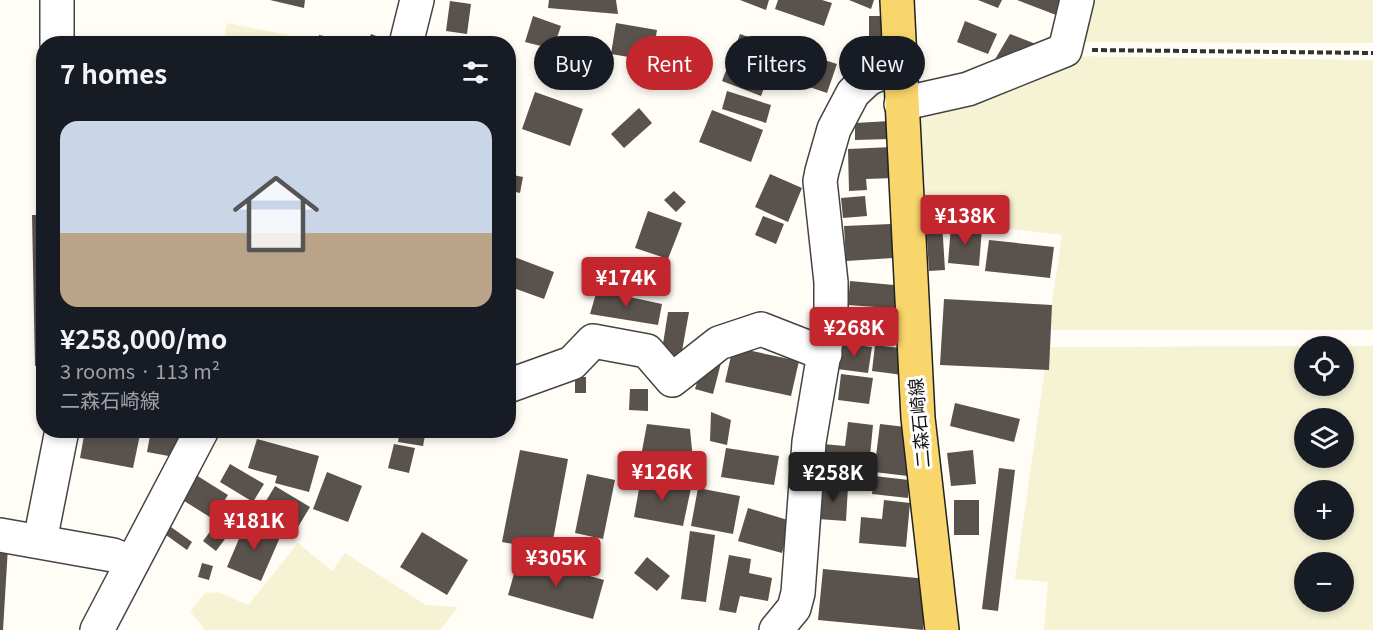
<!DOCTYPE html>
<html lang="en">
<head>
<meta charset="utf-8">
<style>
  :root { --surface:#171b24; --page:#242831; --text:#f1f3f6; --muted:#9ea1a6; --accent:#c4262e }
  body { margin:0; font-family:Georgia,"Noto Sans JP",serif; background:var(--page); color:var(--text); height:100vh; display:flex; flex-direction:column; font-size:22px; white-space:nowrap }
  * { box-sizing:border-box; margin:0 }
  p { font-size:20px; color:var(--muted) }
  .icon { flex:none; width:33px; height:33px; fill:none; stroke:currentColor; stroke-width:2; stroke-linecap:round; stroke-linejoin:round }
  .map { position:relative; flex:1; overflow:hidden }
  .details { position:absolute; left:36px; top:36px; width:480px; height:402px; display:flex; flex-direction:column; background:var(--surface); border-radius:24px; box-shadow:0 3px 9px #0003 }
  .details>* { flex:none }
  .banner { position:absolute; left:534px; top:36px; width:570px; height:54px; display:flex; gap:12px }
  .buttons { position:absolute; left:1294px; top:336px; display:grid; gap:12px }
  .buttons a { display:grid; place-items:center; width:60px; height:60px; border-radius:50%; background:var(--surface); box-shadow:0 3px 9px #0003; font-size:30px }
  .price { position:absolute; translate:-50% -51px; padding:0 14px; border-radius:6px; background:var(--accent); color:#fff; font-size:20px; line-height:39px; filter:drop-shadow(0 2px 3px #0008) }
  .price::after { content:''; position:absolute; left:50%; top:36px; width:18px; height:14px; margin-left:-9px; background:inherit; clip-path:polygon(0 0,100% 0,50% 100%) }
  .price.on { background:#222; color:#fff }
  ul { padding:0; list-style:none }
  li { display:grid; align-content:center; gap:12px; height:318px; padding:0 24px }
  li span { display:grid; place-items:center; height:186px; border-radius:18px; color:#555 }
  li>.icon { margin-inline-start:auto }
  span .icon { width:108px; height:108px; fill:#fffc; stroke-width:1 }
  li b { font-size:26px }
  h2 { display:flex; justify-content:space-between; align-items:center; height:72px; padding:0 24px; font-size:26px }
  .tag { padding:0 21px; border-radius:27px; background:var(--surface); box-shadow:0 3px 9px #0003; font-size:21px; line-height:54px }
  .tag.on { background:var(--accent); color:#fff }
  .map>svg:first-child { display:block }
</style>
</head>
<body>
<div class="map">
<svg width="1373" height="630" viewBox="0 0 1373 630">
  <rect width="100%" height="100%" fill="#fffdf5"/>
  <!-- farmland -->
  <path fill="#f6f3d4" fill-rule="evenodd" d="M1084,0H1373V43L1083,42Z
    M227,23L304,38L303,43H223Z
    M1063,56L1373,60V330H1048L1062,235L918,218L915,114Z
    M1373,346V630H1044L1048,582L1015,579L1048,347ZM1305,346H1344V386H1305ZM1305,418H1344V458H1305ZM1305,490H1344V530H1305ZM1305,562H1344V602H1305Z
    M298,543L332,571L345,553L426,605L458,607L440,630H205L190,611L205,593L218,592L248,605Z"/>
  <!-- building -->
  <path fill="#5a524d" d="M270,0H305L304,8Z
    M549,0H616L618,14L548,8Z
    M740,0H769L766,10Z
    M778,0H822L832,3L824,26L775,9Z
    M849,0H874L871,9Z
    M978,0H1002L998,8Z
    M1017,0H1062L1056,15Z
    M450,1L471,4L467,34L446,31Z
    M533,16L561,26L553,49L525,42Z
    M869,16H885V43L869,44Z
    M965,21L997,34L988,54L957,42Z
    M616,23L657,30L652,61L611,54Z
    M371,34L397,44H367Z
    M740,34L779,48L761,96L722,81Z
    M1010,34L1036,44L994,61Z
    M319,35L354,42V44H317Z
    M799,52L837,64L827,93L789,80Z
    M727,91L771,105L766,123L722,109Z
    M535,92L583,109L570,146L522,129Z
    M639,108L652,123L624,148L611,134Z
    M712,110L763,130L751,162L699,142Z
    M890,121V139L855,140V123Z
    M892,147L893,178L866,179L867,190L849,191L848,149Z
    M508,174L523,177L520,193L508,190Z
    M770,174L802,188L788,222L755,207Z
    M674,191L686,202L676,212L664,200Z
    M865,196L867,216L843,218L841,198Z
    M648,211L682,223L668,259L635,248Z
    M32,215H44V366H35Z
    M763,216L784,224L776,244L755,235Z
    M942,222L945,270L929,271L926,223Z
    M891,224L893,258L846,261L844,226Z
    M951,226L982,228L979,266L948,263Z
    M989,240L1054,247L1050,278L985,271Z
    M509,255L554,272L544,299L508,286Z
    M850,281L905,286L903,309L848,305Z
    M597,290L662,304L658,325L590,314Z
    M944,299L1052,305L1049,370L940,365Z
    M668,312H689L679,368L660,363Z
    M840,343L872,347L868,373L837,369Z
    M875,345L907,349L903,375L872,371Z
    M733,347L799,361L791,396L725,382Z
    M704,359L721,363L713,394L695,389Z
    M841,374L873,378L869,404L838,400Z
    M575,377H586V393H575Z
    M630,389H648V411L629,410Z
    M955,403L1020,419L1014,442L950,426Z
    M711,412L731,420L727,445L710,441Z
    M848,422L873,425L869,466L821,461L823,444L845,446Z
    M647,424L690,429L694,471L641,456Z
    M880,424L914,428L908,476L874,472Z
    M85,430H141L133,468L80,458Z
    M151,430H192L174,457L147,452Z
    M309,430H333L331,438Z
    M400,430H426L423,446L398,442Z
    M257,439L319,456L309,492L275,483L277,476L248,468Z
    M394,444L415,448L409,473L388,468Z
    M726,448L779,456L774,485L721,477Z
    M520,450L568,459L551,551L502,542Z
    M973,450L976,484L951,486L947,453Z
    M230,464L264,484L253,502L220,482Z
    M823,464L870,469L868,487L821,482Z
    M999,468L1015,470L998,611L982,609Z
    M327,472L362,486L348,522L313,509Z
    M587,474L615,480L603,539L575,533Z
    M196,475L228,495L213,519L181,499Z
    M874,476L909,480L908,498L872,494Z
    M641,478L691,488L683,526L634,517Z
    M821,485L848,487L846,521L818,519Z
    M275,486L310,507L298,527L263,506Z
    M698,488L740,496L733,534L691,526Z
    M884,500L910,503L906,547L859,543L861,517L882,519Z
    M954,500H979V535H954Z
    M748,508L791,521L782,553L738,541Z
    M247,520L281,535L261,581L227,567Z
    M218,521L231,531L216,551L203,541Z
    M171,527L192,542L187,550L166,535Z
    M690,531L715,535L706,602L681,599Z
    M422,532L468,560L447,595L400,567Z
    M0,546L8,547L3,630H0Z
    M729,555L751,559L749,573L772,578L768,601L740,596L736,613L719,610Z
    M519,556L604,580L593,619L508,595Z
    M647,557L670,576L657,591L634,573Z
    M202,563L213,566L209,580L198,577Z
    M823,569L928,579L923,630L818,620Z"/>
  <g fill="none" stroke-linecap="round" stroke-linejoin="round">
    <!-- minor casing -->
    <g stroke="#444" stroke-width="36">
      <path id="minor" d="M57,44V0
        M406,44L417,0
        M901,104L968,89L1065,50L1077,0
        M508,386L572,363L593,341L647,351L672,380L719,343L761,329L825,354
        M0,535L113,555L132,563
        M40,541L62,430
        M97,630L202,430
        M776,630L794,608L798,593L809,442L831,312V282L820,181L822,171L834,129L853,93L868,79L899,65"/>
    </g>
    <!-- major casing -->
    <g stroke="#222" stroke-width="36">
      <path id="major" d="M897,0L918,418L942,630"/>
    </g>
    <!-- path -->
    <path stroke="#333" stroke-width="4" stroke-dasharray="6 3" stroke-linecap="butt" d="M1092,50L1373,53"/>
    <!-- minor -->
    <use href="#minor" stroke="#fff" stroke-width="33"/>
    <!-- major -->
    <use href="#major" stroke="#f9d66b" stroke-width="33"/>
  </g>
  <g text-anchor="middle" stroke-width="6" stroke-linejoin="round" paint-order="stroke">
    <!-- street labels -->
    <g font-size="18" fill="#111" stroke="#fff">
      <text transform="translate(920 423) rotate(-95)" y="6">二森石崎線</text>
    </g>
  </g>
</svg>
<div class="buttons">
<a><svg class="icon" aria-label="locate" viewBox="0 0 24 24"><circle cx="12" cy="12" r="6"/><path d="M12 2v4M12 18v4M2 12h4M18 12h4"/></svg></a>
<a><svg class="icon" aria-label="layers" viewBox="0 0 24 24"><path d="M12 4l9 5-9 5-9-5zM3 14l9 5 9-5"/></svg></a>
<a>+</a>
<a>−</a>
</div>
<b class="price" style="left:965px;top:246px">¥138K</b>
<b class="price" style="left:626px;top:308px">¥174K</b>
<b class="price" style="left:854px;top:358px">¥268K</b>
<b class="price" style="left:662px;top:502px">¥126K</b>
<b class="price on" style="left:833px;top:503px">¥258K</b>
<b class="price" style="left:254px;top:551px">¥181K</b>
<b class="price" style="left:556px;top:588px">¥305K</b>
<div class="banner">
<a class="tag">Buy</a>
<a class="tag on">Rent</a>
<a class="tag">Filters</a>
<a class="tag">New</a>
</div>
<section class="details">
<h2>7 homes<svg class="icon" aria-label="filters" viewBox="0 0 24 24"><path d="M4 7h16M4 17h16"/><circle cx="9" cy="7" r="2"/><circle cx="15" cy="17" r="2"/></svg></h2>
<ul>
<li><span style="background:linear-gradient(#c9d6e8 60%,#b9a48a 0)"><svg class="icon" aria-label="home" viewBox="0 0 24 24"><path d="M3 11l9-7 9 7M6 9v11h12V9"/></svg></span><div><b>¥258,000/mo</b><p>3 rooms · 113 m²</p><p>二森石崎線</p></div></li>
</ul>
</section>
</div>
</body>
</html>
